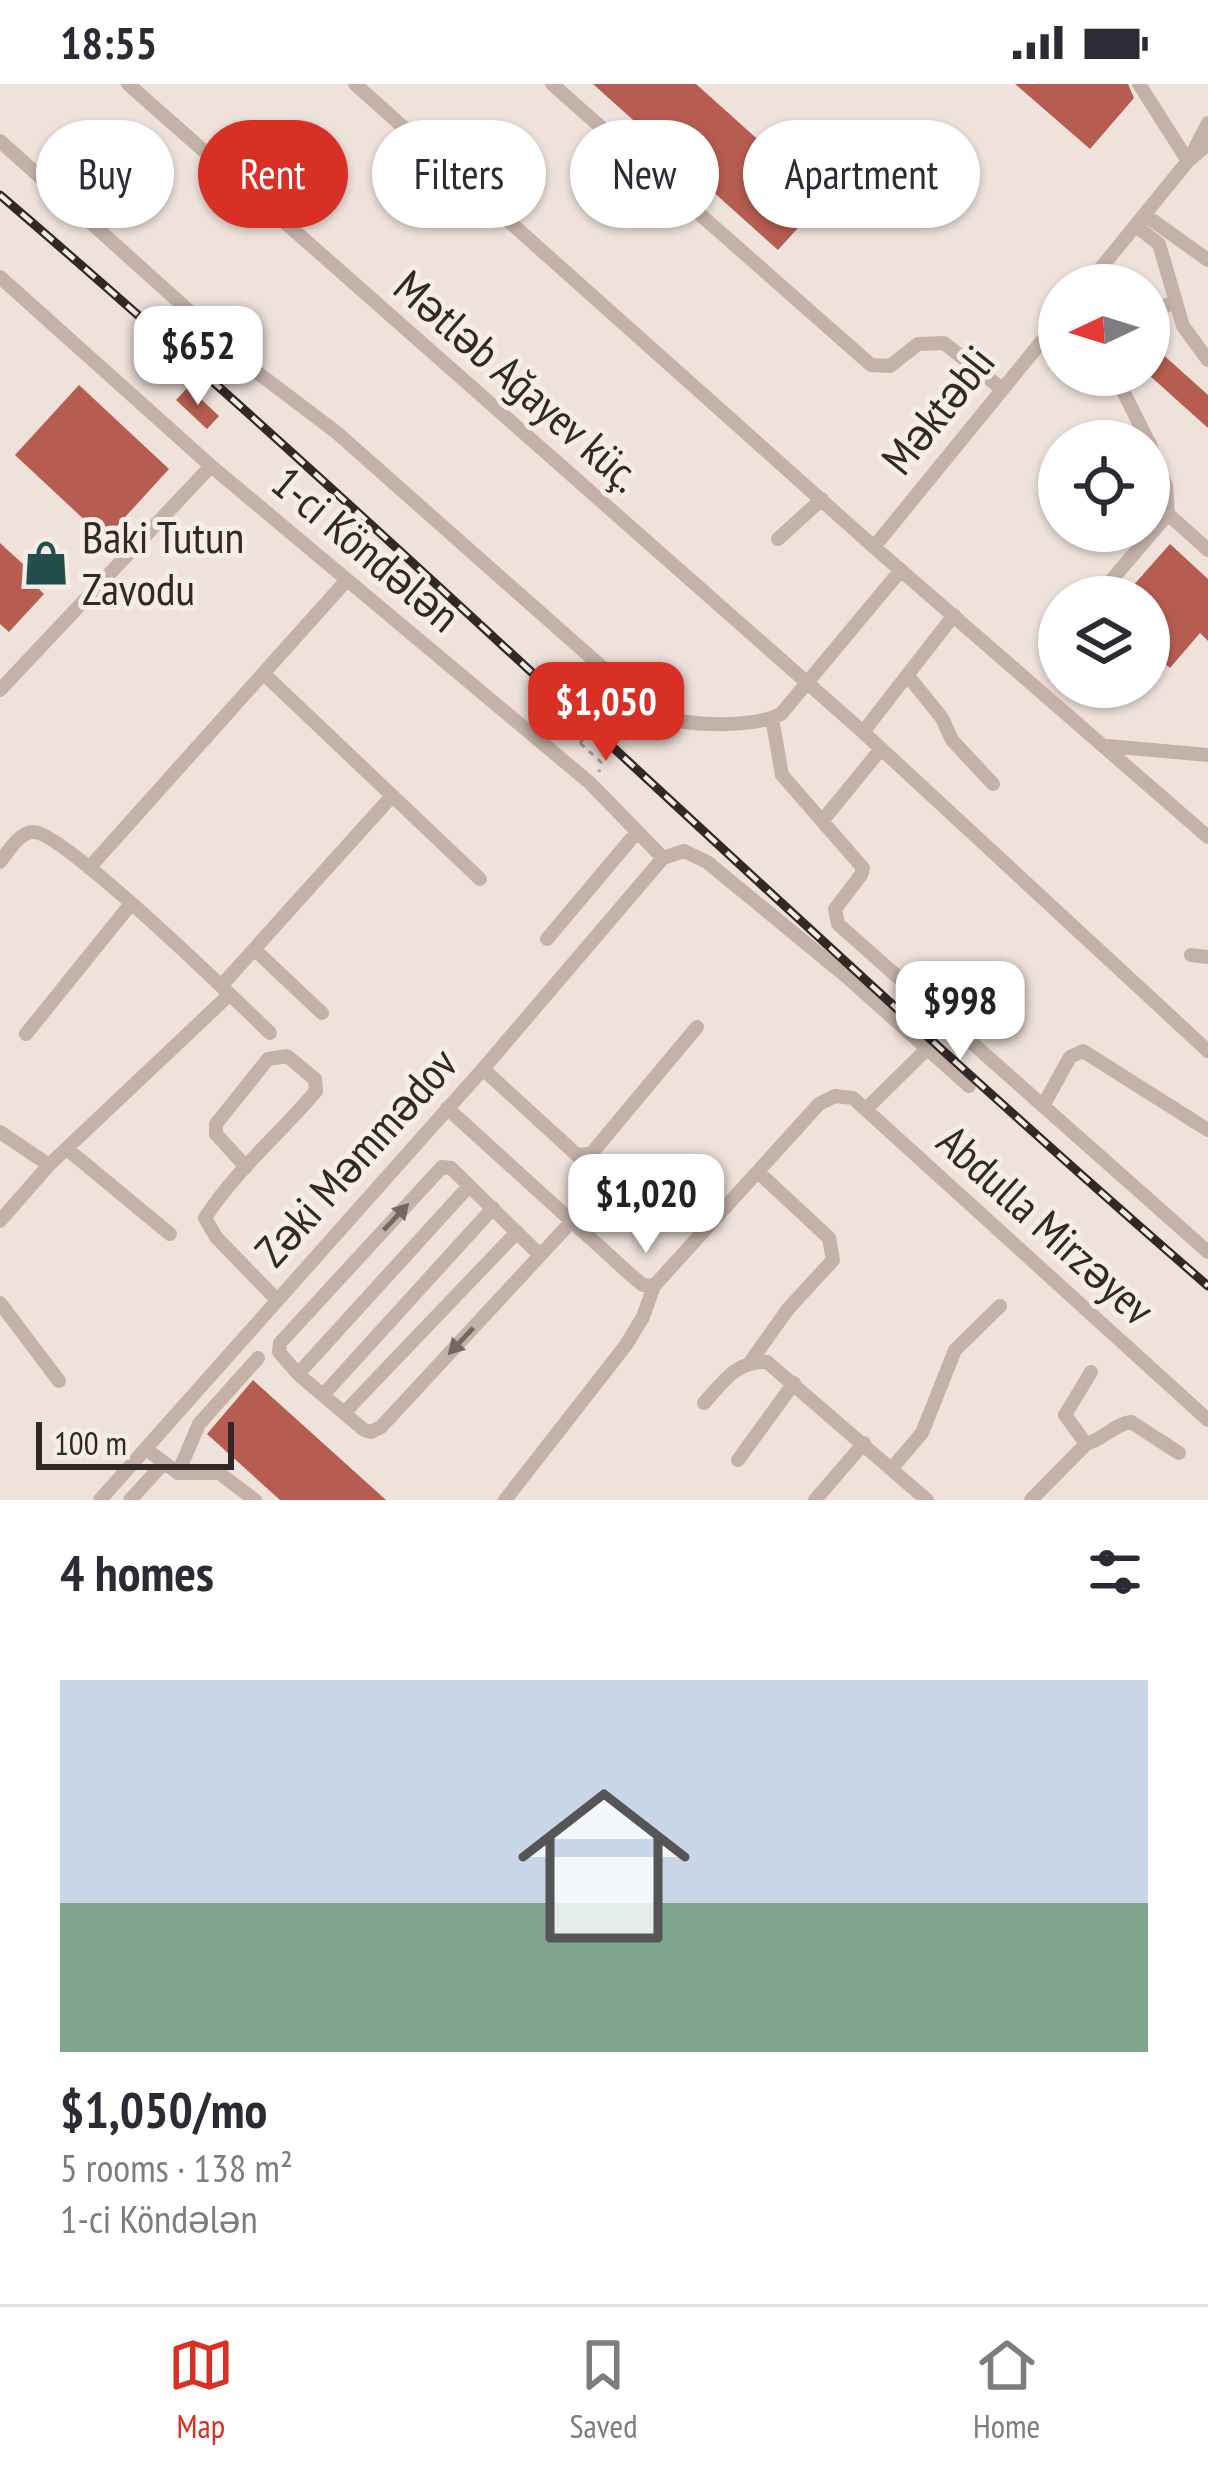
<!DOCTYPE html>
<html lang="en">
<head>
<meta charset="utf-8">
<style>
  :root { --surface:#fff; --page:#f7f7f7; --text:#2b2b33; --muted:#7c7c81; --line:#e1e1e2; --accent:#d93025 }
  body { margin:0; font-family:"PT Sans Narrow",sans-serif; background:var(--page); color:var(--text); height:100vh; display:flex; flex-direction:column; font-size:45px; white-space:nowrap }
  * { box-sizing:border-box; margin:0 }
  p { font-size:39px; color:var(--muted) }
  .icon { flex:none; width:66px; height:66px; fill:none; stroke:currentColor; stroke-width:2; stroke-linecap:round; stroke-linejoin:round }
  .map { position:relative; height:1416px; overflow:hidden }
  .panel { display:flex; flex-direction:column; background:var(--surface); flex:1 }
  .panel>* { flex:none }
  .top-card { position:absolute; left:36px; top:36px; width:1137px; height:108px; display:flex; gap:24px }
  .needle { width:78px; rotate:266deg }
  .fabs { position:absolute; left:1038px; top:180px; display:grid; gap:24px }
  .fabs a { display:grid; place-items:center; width:132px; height:132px; border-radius:50%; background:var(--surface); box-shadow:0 3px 9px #0004; font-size:60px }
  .scale { position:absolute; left:36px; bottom:30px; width:198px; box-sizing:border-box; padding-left:12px; border:6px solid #322927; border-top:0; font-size:33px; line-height:42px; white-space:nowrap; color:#322927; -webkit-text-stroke:9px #f6ede6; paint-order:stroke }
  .price { position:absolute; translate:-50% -102px; padding:0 27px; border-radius:24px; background:#fff; color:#222; font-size:39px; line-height:78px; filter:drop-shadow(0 3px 6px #0008) }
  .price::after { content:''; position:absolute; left:50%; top:72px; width:36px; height:27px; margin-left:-18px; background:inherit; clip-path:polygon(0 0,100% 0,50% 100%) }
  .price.current { background:var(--accent); color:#fff }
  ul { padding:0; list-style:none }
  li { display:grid; align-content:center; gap:24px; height:636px; padding:0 60px }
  li span { display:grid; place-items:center; height:372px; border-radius:0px; color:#555 }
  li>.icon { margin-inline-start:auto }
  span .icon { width:216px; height:216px; fill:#fffc; stroke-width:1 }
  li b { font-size:51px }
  h2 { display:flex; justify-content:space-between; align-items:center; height:144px; padding:0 60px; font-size:51px }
  .chip { padding:0 42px; border-radius:54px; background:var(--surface); box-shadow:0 3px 9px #0004; font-size:42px; line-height:108px }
  .chip.current { background:var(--accent); color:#fff }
  .status { display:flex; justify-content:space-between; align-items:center; height:84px; padding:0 60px; background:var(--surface); direction:ltr }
  .status svg { height:33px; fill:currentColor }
  .tab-bar { display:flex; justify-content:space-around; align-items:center; height:168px; border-top:3px solid var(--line); background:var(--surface); font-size:33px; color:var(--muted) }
  .tab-bar a { display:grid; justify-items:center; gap:6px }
  .tab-bar .current { color:var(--accent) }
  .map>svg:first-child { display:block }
</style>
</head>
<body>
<div class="status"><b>18:55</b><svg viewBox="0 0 49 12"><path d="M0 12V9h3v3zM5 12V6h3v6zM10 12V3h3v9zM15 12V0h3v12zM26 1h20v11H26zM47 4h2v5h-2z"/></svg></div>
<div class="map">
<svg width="1208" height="1416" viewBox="0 0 1208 1416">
  <rect width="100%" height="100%" fill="#eee2db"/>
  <!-- building -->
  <path fill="#b75c50" d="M593,0H696L824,115L778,166Z
    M1015,0H1128L1134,14L1090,65Z
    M1149,258L1208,311V344L1149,291Z
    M79,301L169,385L105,455L15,371Z
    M188,303L219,332L207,345L176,316Z
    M0,459L38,494L33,499L44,510L9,548L0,540Z
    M1170,460L1208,495V557L1200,549L1170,584L1149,565V513H1123Z
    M253,1296L386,1416H280L207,1350Z"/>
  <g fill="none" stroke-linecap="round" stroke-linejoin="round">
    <!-- path -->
    <path stroke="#b09c93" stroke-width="3" stroke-dasharray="6 6" stroke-linecap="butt" d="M605,632L625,650H636L645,640
      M580,659L601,678L599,688"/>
    <!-- minor -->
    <path stroke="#c4b2a8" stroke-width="14" d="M128,0L863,648L1208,967
      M355,0L874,463L1208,753
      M552,0L871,281L890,282L918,260L944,259L1002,305
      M1139,0L1188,77
      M0,57L258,289L336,348L655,630C684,643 752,644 781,630L901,486
      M1191,72L1208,39
      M1145,131L1208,176
      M1136,142L1159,160L1183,242L1208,276
      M0,193L211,382L590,699L663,774L684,767L707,778L846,892L969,1002
      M1087,201L1188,77L1208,60
      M1149,232L1174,217
      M1115,291L1148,357
      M1149,358L1166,402L1168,430L1208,466
      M778,455L822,415
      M874,463L1059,236
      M1097,513L1168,430
      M264,590L480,795
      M908,592L942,634L952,656L993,700
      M0,606L211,382
      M772,634L782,691L863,784L861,791L835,825L838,840L1208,1168
      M863,648L954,531
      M1108,662L1208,671
      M823,736L881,665
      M0,778C8,768 20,747 34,748C64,748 239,919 270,949
      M89,784L346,497
      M547,855L637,748
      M254,865L322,929
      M1191,871L1208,873
      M221,902L392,712
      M26,950L130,821
      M483,985L577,1071L591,1070L697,943
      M1044,1020L1070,973L1083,967L1208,1046
      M447,1024L632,1192L643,1201L654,1202L819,1020L835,1012L853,1014L1208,1336
      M866,1025L927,965
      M0,1048L49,1081
      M67,1065L170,1150
      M246,1083L216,1050V1040L268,975L287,972L315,995L316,1007C280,1050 235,1087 205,1134L216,1153L277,1216
      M0,1137L49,1081L230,910
      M540,1171L451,1084L442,1083L280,1259L279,1268L298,1290L364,1346L371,1348L381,1343L572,1137
      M0,1219L59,1297
      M751,1277L788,1225L833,1176L829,1154L758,1088
      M1091,1288L1065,1331L1086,1360C1103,1356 1114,1340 1131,1338L1179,1369
      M298,1290L469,1102
      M323,1311L493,1124
      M704,1319C723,1298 737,1276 767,1278L927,1416
      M344,1329L517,1148
      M146,1365L178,1389H219L255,1416
      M738,1376L794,1299
      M892,1384L922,1349L955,1266L1000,1222
      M178,1389L199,1340L258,1274
      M100,1416L483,985L663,774
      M130,1416L163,1380
      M505,1416L626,1261L643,1233L654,1202
      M815,1416L864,1359
      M1031,1416L1086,1360"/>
    <!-- rail casing -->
    <g stroke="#322927" stroke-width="9">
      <path id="rail" d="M0,111C412,464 798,847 1208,1202"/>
    </g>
    <!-- rail -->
    <use href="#rail" stroke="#f6ede6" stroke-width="4.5" stroke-dasharray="14" stroke-linecap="butt"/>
    <!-- path-bridge -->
    <path stroke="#b09c93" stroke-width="3" stroke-dasharray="6 6" stroke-linecap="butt" d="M580,659L605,632"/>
  </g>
  <!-- one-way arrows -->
  <defs><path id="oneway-solid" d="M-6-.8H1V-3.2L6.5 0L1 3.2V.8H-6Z" transform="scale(3)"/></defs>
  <g fill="#746761">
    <use href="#oneway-solid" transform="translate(396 1133) rotate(-47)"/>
    <use href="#oneway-solid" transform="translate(461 1257) rotate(133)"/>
  </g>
  <!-- icons -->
  <defs>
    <g id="shop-bare" transform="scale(3.6)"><path d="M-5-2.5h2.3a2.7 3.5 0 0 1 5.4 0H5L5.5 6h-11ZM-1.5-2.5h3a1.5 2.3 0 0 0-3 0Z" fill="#224f4c" stroke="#f6ede6" stroke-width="2.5" paint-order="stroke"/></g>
  </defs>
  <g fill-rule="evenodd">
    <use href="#shop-bare" x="46" y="479"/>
  </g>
  <g text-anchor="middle" stroke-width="10" stroke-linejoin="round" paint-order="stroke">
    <!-- street labels -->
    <g font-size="45" fill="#322927" stroke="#f6ede6">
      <text transform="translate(518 297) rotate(41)" y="16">Mətləb Ağayev küç.</text>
      <text transform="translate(938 326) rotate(-51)" y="16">Məktəbli</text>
      <text transform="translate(366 465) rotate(40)" y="16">1-ci Köndələn</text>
      <text transform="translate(356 1073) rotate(-48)" y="16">Zəki Məmmədov</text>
      <text transform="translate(1046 1141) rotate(42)" y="16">Abdulla Mirzəyev</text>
    </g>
    <!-- poi labels -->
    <g font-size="45" fill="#322927" stroke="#f6ede6" text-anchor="start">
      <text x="82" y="469">Baki Tutun<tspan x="82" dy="52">Zavodu</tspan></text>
    </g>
  </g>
</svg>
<div class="fabs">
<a><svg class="needle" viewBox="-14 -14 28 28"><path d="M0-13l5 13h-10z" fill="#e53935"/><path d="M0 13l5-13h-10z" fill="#7c7c81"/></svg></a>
<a><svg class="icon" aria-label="locate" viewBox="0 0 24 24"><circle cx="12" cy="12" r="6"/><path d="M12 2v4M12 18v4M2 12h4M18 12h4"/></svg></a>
<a><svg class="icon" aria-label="layers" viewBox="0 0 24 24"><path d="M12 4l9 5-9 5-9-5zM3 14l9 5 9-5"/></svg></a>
</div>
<div class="scale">100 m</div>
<b class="price" style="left:198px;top:324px">$652</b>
<b class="price current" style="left:606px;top:680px">$1,050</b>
<b class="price" style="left:960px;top:979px">$998</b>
<b class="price" style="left:646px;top:1172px">$1,020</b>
<div class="top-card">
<a class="chip">Buy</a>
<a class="chip current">Rent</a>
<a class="chip">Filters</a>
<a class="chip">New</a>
<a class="chip">Apartment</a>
</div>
</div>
<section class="panel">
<h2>4 homes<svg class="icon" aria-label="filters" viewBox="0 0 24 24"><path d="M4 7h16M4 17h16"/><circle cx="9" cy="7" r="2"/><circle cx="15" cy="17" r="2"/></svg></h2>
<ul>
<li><span style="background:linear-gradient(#c9d6e8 60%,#7fa58c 0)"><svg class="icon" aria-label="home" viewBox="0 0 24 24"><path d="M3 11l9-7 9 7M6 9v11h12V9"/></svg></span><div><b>$1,050/mo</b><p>5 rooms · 138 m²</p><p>1-ci Köndələn</p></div></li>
</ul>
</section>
<nav class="tab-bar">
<a class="current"><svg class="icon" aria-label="map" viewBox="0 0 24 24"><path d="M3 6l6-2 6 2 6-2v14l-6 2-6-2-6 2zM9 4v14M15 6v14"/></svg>Map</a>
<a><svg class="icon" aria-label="saved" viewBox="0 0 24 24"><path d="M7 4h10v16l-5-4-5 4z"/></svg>Saved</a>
<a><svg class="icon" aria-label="home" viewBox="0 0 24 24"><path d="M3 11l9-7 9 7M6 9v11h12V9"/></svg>Home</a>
</nav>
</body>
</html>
